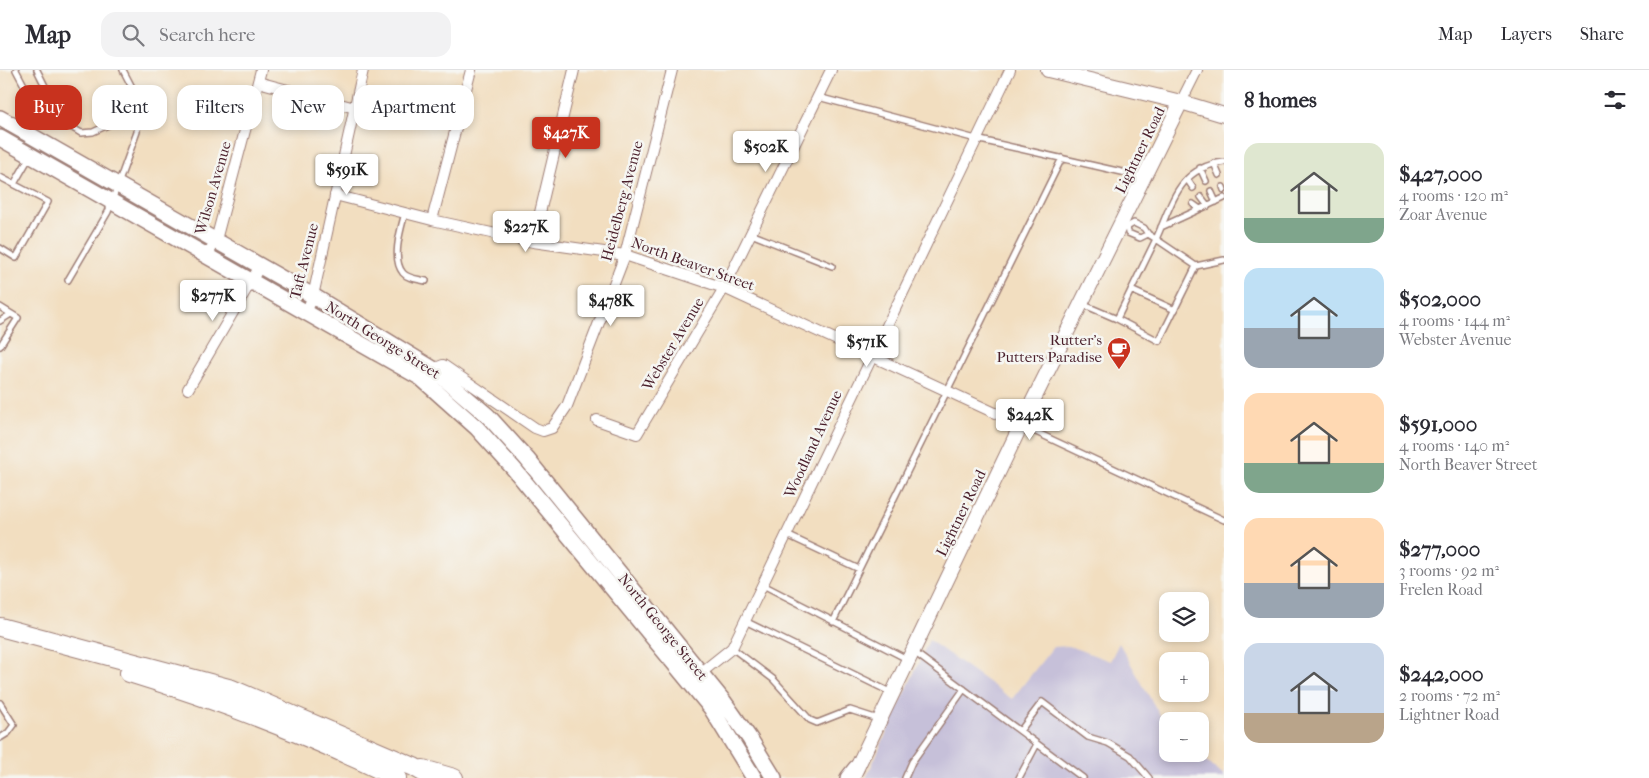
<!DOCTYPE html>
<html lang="en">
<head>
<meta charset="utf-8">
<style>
  :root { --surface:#fff; --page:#f2f2f3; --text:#2b2b33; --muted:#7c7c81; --line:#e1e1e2; --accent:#c8321e }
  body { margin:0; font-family:"IM FELL French Canon",serif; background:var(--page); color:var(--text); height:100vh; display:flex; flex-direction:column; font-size:19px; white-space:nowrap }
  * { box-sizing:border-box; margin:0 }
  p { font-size:16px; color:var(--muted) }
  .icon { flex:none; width:28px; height:28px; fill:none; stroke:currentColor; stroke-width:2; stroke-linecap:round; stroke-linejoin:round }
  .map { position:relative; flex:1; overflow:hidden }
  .details { display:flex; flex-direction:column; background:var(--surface); width:425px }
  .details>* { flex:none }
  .hud { position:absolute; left:15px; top:15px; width:475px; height:45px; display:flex; gap:10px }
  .controls { position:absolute; left:1159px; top:522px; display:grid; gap:10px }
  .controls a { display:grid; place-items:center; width:50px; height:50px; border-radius:10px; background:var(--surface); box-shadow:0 2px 8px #0003; font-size:25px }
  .price { position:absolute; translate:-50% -42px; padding:0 11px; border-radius:5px; background:#fff; color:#222; font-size:16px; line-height:32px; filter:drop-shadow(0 1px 2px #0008) }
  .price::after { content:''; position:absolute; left:50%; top:30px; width:15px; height:11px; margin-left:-8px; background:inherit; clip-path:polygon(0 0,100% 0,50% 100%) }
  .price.active { background:var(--accent); color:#fff }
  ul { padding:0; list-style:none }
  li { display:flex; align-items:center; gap:15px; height:125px; padding:0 20px }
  li span { display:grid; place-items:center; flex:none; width:140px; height:100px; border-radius:15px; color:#555 }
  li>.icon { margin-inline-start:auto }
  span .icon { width:60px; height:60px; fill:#fffc; stroke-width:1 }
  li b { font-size:21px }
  h2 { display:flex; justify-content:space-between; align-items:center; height:60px; padding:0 20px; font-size:21px }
  .chip { padding:0 18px; border-radius:15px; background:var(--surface); box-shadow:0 2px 8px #0003; font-size:18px; line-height:45px }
  .chip.active { background:var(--accent); color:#fff }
  header { display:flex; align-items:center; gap:30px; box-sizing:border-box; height:70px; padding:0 25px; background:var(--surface); border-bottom:1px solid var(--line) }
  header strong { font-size:24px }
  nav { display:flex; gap:28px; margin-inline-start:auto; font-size:18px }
  .search { width:350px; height:45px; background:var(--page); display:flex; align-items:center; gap:12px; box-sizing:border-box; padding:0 18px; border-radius:15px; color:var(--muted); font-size:19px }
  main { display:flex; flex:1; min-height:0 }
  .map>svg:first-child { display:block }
</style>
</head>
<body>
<header>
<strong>Map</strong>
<div class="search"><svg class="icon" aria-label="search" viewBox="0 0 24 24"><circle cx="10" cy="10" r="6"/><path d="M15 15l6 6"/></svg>Search here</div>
<nav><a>Map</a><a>Layers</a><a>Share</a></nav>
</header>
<main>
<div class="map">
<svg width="1224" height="708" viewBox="0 0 1224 708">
  <rect width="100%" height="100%" fill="#f6f6f2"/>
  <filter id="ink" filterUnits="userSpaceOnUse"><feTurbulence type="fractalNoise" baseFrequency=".02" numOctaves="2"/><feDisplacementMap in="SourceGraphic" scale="10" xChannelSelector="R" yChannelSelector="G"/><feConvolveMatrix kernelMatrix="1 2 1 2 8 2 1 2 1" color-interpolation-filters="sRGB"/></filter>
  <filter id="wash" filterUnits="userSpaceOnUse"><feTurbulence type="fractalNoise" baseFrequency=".0096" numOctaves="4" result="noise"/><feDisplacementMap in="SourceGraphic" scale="20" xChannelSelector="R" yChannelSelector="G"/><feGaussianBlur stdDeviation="1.12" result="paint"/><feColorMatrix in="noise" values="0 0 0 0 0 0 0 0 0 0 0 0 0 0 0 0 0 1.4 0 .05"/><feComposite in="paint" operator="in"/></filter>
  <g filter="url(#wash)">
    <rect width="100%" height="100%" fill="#f2dec0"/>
    <!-- industrial -->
    <path fill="#c6c0d9" d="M929,570L1012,629L1053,577L1069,576L1110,591L1119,573L1167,658L1168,684H1197L1224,705V708H866Z"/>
  </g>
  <g filter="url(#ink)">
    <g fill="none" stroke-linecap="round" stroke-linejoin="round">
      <!-- lane casing -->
      <g stroke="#9e7e76" stroke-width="8">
        <path id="lane" d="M16,0L34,34L63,52L37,0
          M818,27L976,69L1144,107
          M63,52L81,63L93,62L138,41
          M1214,93L1219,105
          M1200,98L1206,111
          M0,107L48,132L16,188L0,178
          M1187,109L1193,118
          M14,114L29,88
          M1223,117L1224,120
          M1211,121L1216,132
          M1201,127L1208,136
          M1193,134L1200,139
          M405,143C401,158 391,189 403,203C408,209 418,209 426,211
          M1125,156L1127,157L1128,163L1140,168L1148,164
          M1127,157L1134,153L1144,158L1148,164L1156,169C1173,132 1178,98 1224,92
          M1161,157L1224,128
          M751,164L832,196
          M68,210L108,142L137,62L138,41L136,25L123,0
          M1131,220L1175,240
          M1082,234L1117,249L1159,271L1196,196L1224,190
          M0,237L18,248L0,276
          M1117,249L1156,169L1196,196
          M0,251L11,244
          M1023,356L1224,450
          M787,465L859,499
          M763,515L907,589
          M745,551L890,622
          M833,552L1062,88
          M732,578L773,609L810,650L817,653L850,640L878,649
          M914,582L1083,708
          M0,633L14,655L8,663L0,668
          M1020,661L1042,632L1088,667L1108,673L1130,686L1149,708
          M905,708L912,692L964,619
          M1019,708L1037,674"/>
      </g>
      <!-- street casing -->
      <g stroke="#9e7e76" stroke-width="12">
        <path id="street" d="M258,12L355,38
          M1181,32L1197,0
          M335,125L432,150L533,172L625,185L724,218L1021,355
          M432,150L471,0
          M533,172L574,0
          M207,186L216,170L261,0
          M306,243L313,226L363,0
          M433,299L443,295L535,358L543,361L552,358L567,336L625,185L672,0
          M188,319L260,196
          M597,350L637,364L724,218L831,0
          M697,606L732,578L1010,0"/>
      </g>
      <!-- secondary casing -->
      <g stroke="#9e7e76" stroke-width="16">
        <path id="secondary" d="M1048,0L1181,32L1224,45
          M852,708L1021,355L1181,32"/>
      </g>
      <!-- primary casing -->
      <g stroke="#9e7e76" stroke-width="18">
        <path id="primary" d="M0,48L313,226L433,299L488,346L527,389L724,632L750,669L774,708
          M0,68L421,308L477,358L514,399L711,638L754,708
          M848,708L856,698"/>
      </g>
      <!-- highway casing -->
      <g stroke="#9e7e76" stroke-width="20">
        <path id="highway" d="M0,557L232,619L414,697L433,708
          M129,603C221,631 310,666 397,708
          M423,699L454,708"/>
      </g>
      <!-- lane -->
      <use href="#lane" stroke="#fff" stroke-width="5"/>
      <!-- street -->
      <use href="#street" stroke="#fff" stroke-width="10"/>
      <!-- secondary -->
      <use href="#secondary" stroke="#fff" stroke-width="14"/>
      <!-- primary -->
      <use href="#primary" stroke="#fff" stroke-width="15"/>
      <!-- highway -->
      <use href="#highway" stroke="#fff" stroke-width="18"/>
    </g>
  </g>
  <!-- icons -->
  <defs>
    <g id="cafe-pin" transform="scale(1.25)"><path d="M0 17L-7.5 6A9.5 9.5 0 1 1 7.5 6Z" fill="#c8321e" stroke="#f6f6f2"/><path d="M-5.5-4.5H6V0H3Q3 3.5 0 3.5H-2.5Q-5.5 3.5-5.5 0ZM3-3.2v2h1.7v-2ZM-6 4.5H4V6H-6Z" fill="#fff"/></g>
  </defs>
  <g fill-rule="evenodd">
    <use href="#cafe-pin" x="1119" y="279"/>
  </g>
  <g text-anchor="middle" stroke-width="5" stroke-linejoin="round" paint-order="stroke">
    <!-- street labels -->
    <g font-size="15" fill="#4a1f2b" stroke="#f6f6f2">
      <text transform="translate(1140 80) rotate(-64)" y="5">Lightner Road</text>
      <text transform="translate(213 118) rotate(-74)" y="5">Wilson Avenue</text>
      <text transform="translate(622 131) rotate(-75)" y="5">Heidelberg Avenue</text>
      <text transform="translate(304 191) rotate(-76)" y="5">Taft Avenue</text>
      <text transform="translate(693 194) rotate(20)" y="5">North Beaver Street</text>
      <text transform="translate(383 270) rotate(32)" y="5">North George Street</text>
      <text transform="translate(673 274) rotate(-59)" y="5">Webster Avenue</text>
      <text transform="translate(813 374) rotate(-65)" y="5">Woodland Avenue</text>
      <text transform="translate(961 443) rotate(-64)" y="5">Lightner Road</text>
      <text transform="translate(663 557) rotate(51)" y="5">North George Street</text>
    </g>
    <!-- poi labels -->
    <g font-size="15" fill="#4a1f2b" stroke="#f6f6f2" text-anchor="end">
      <text x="1102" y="275">Rutter’s<tspan x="1102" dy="17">Putters Paradise</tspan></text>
    </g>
  </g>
</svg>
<div class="controls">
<a><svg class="icon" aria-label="layers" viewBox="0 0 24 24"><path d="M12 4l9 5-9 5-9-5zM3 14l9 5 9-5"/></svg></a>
<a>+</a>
<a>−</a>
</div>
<b class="price active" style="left:566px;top:89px">$427K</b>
<b class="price" style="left:766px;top:103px">$502K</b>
<b class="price" style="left:347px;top:126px">$591K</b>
<b class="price" style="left:526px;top:183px">$227K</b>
<b class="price" style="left:213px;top:252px">$277K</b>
<b class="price" style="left:611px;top:257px">$478K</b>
<b class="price" style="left:867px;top:298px">$571K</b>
<b class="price" style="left:1030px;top:371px">$242K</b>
<div class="hud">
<a class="chip active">Buy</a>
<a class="chip">Rent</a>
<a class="chip">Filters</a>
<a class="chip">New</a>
<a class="chip">Apartment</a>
</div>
</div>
<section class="details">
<h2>8 homes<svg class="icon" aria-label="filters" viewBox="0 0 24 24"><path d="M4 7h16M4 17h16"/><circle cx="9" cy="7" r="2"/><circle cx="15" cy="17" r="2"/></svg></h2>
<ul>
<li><span style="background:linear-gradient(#dfe7d0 75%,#7fa58c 0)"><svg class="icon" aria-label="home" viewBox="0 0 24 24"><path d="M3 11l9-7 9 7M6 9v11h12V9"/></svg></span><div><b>$427,000</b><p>4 rooms · 120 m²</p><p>Zoar Avenue</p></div></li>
<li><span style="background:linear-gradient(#bfe0f5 60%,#9aa5b1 0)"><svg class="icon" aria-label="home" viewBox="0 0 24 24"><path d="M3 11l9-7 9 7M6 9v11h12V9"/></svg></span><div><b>$502,000</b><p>4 rooms · 144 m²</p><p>Webster Avenue</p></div></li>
<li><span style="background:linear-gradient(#ffd9b3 70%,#7fa58c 0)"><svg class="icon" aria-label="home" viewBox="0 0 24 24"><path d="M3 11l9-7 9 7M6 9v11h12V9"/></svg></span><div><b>$591,000</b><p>4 rooms · 140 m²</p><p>North Beaver Street</p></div></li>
<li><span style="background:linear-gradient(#ffd9b3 65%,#9aa5b1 0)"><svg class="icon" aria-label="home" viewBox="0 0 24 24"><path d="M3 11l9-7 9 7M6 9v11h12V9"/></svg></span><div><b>$277,000</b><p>3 rooms · 92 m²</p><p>Frelen Road</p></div></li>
<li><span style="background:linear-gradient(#c9d6e8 70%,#b9a48a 0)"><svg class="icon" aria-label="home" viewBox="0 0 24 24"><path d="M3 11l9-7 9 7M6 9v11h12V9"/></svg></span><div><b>$242,000</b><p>2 rooms · 72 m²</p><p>Lightner Road</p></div></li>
</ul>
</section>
</main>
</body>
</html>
